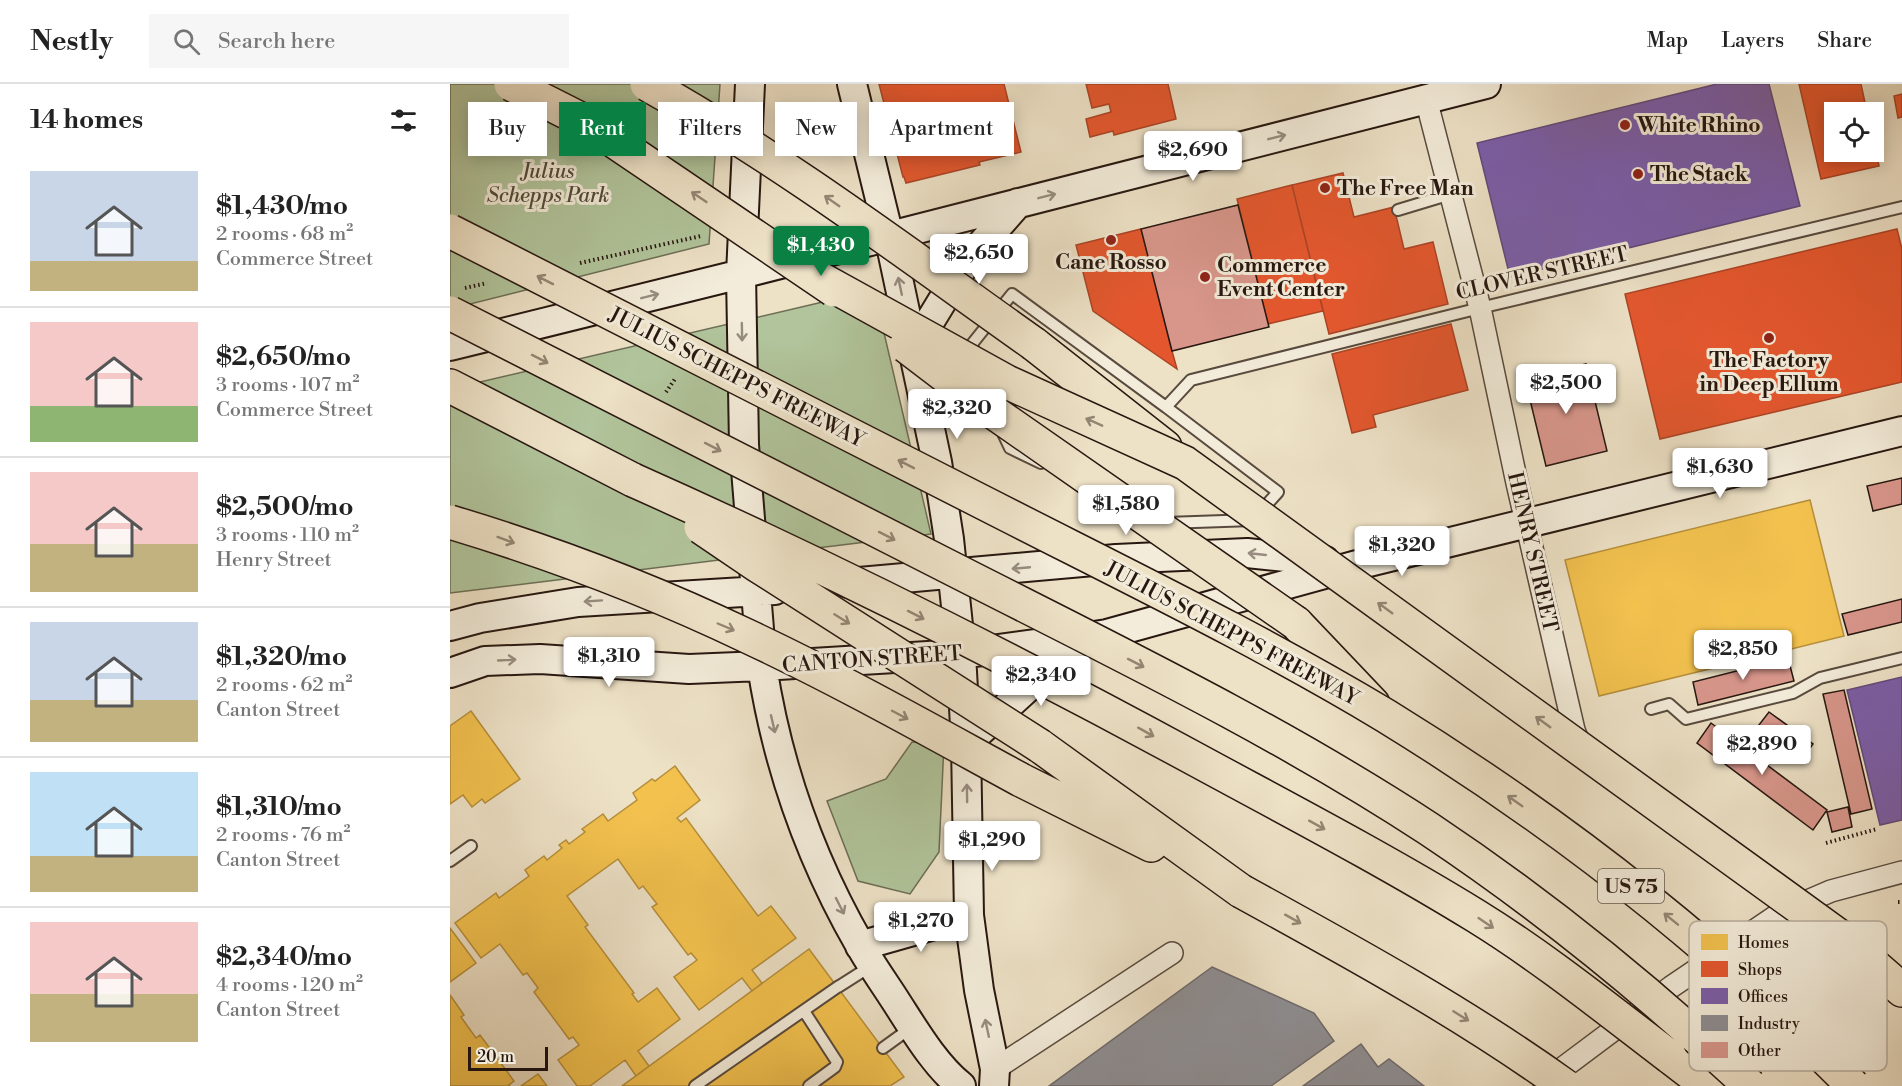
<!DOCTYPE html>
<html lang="en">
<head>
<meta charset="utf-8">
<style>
  :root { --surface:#fff; --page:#f6f6f6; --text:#222; --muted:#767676; --line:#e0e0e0; --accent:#0b8043 }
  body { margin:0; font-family:"Libre Bodoni",serif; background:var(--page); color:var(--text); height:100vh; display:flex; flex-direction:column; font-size:22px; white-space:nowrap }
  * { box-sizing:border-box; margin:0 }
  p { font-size:20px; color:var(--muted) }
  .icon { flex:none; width:33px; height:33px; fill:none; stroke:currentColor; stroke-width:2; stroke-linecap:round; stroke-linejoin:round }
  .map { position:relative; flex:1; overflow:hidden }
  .drawer { display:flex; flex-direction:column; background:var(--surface); width:450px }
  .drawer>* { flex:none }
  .guide { position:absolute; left:18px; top:18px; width:570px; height:54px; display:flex; gap:12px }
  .tools { position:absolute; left:1374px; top:18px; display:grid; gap:12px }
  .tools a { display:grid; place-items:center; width:60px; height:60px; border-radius:0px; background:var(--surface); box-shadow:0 3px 15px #0003; font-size:30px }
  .scale { position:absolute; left:18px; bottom:15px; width:80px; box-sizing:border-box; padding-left:6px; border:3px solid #271710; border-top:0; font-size:16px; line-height:21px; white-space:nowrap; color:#271710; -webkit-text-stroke:4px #f3ecda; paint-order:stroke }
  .price { position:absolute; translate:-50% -51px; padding:0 14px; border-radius:6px; background:#fff; color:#222; font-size:20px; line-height:39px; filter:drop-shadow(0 2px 3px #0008) }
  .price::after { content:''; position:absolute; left:50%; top:36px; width:18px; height:14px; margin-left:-9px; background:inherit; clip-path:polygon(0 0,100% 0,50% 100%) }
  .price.active { background:var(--accent); color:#fff }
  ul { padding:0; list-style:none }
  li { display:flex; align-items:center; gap:18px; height:150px; padding:0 30px }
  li+li { border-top:2px solid var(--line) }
  li span { display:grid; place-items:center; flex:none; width:168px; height:120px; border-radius:0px; color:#555 }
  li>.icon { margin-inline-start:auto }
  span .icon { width:72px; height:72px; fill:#fffc; stroke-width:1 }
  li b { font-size:26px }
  h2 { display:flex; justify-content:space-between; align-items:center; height:72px; padding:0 30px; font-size:26px }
  .chip { padding:0 21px; border-radius:0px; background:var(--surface); box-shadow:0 3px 15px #0003; font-size:21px; line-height:54px }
  .chip.active { background:var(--accent); color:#fff }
  header { display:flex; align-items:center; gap:36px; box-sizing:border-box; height:84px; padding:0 30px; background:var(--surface); border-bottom:2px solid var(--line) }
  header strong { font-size:28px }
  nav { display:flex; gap:33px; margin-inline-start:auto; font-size:21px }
  .search { width:420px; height:54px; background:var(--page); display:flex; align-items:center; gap:15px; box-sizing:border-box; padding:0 21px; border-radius:0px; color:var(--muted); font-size:22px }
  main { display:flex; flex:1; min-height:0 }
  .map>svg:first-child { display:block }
</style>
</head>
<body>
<header>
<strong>Nestly</strong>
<div class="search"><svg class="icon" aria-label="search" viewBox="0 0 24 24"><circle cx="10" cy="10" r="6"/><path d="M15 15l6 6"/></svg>Search here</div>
<nav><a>Map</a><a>Layers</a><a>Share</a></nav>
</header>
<main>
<section class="drawer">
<h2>14 homes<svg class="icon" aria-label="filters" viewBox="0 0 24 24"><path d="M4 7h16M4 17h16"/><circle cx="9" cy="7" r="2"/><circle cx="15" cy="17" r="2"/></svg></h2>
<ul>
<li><span style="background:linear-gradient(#c9d6e8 75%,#c2b280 0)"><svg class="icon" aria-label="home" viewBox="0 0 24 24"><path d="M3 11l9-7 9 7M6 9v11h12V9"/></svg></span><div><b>$1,430/mo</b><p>2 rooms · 68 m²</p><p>Commerce Street</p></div></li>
<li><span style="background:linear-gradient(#f6c9c9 70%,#8fb573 0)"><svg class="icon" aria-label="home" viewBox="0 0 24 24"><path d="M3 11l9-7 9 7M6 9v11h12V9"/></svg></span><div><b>$2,650/mo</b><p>3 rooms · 107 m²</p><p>Commerce Street</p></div></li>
<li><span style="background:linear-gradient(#f6c9c9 60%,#c2b280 0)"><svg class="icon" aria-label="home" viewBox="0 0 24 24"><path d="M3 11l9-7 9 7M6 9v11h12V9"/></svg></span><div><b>$2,500/mo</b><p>3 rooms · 110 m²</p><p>Henry Street</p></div></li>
<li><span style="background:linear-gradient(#c9d6e8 65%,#c2b280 0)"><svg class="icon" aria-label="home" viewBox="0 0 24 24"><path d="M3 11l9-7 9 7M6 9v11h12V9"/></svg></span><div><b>$1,320/mo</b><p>2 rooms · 62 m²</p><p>Canton Street</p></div></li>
<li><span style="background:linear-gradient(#bfe0f5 70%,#c2b280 0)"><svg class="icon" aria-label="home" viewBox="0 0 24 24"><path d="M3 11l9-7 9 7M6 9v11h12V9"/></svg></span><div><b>$1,310/mo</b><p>2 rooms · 76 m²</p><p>Canton Street</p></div></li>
<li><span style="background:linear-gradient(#f6c9c9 60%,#c2b280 0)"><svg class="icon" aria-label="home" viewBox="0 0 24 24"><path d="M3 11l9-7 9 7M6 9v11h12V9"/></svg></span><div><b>$2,340/mo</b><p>4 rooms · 120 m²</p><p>Canton Street</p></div></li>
</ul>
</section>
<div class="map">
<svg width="1452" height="1002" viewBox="0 0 1452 1002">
  <rect width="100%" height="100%" fill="#ede1c6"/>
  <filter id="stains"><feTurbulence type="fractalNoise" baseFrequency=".00333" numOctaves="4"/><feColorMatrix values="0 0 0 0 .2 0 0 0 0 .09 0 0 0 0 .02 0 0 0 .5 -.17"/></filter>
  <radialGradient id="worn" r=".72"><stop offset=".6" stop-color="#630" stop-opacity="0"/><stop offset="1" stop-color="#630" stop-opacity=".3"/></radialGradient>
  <!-- green -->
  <path fill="#b1c49b" stroke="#6c6e56" stroke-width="1.5" d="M0,0H270L259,160L0,225Z
    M424,206L481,450L0,509V305Z
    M462,658L494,660L489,768L460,810L408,797L377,717L436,695Z"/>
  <!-- homes -->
  <path fill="#f2c14e" stroke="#b58e3b" stroke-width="1.5" d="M1360,416L1394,552L1149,612L1115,476Z
    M21,627L70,695L35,719L32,715L22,723L13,711L0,720V642Z
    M225,682L250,716L227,734L231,738L236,734L308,832L321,822L346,854L302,886L312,899L302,907L292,894L249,926L224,893L247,876L241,869L238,871L202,823L207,820L193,802L189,805L168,775L117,812L138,841L135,843L184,909L182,910L188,918L207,904L230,935L188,967L199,982L186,992L175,976L140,1002H127L108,976L129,961L123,953L119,955L84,908L88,904L77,889L73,891L50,860L31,874L5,839L46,809L49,814L79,792L75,786L94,772L97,776L112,764L109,761L116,756L119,760L135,748L132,745L153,730L158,737L187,716L183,709L202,695L205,697Z
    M0,844L26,879L0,898Z
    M359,865L454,993L440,1002H172Z
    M0,911L14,931L11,933L26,954L30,951L64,997L59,1001L60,1002H0Z
    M88,990L97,1002H71Z"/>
  <!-- shops -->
  <path fill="#e4572e" stroke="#ab4425" stroke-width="1.5" d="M429,0H554L571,68L529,78L530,81L456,99L454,93H453Z
    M636,0H718L726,35L664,51L663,47L640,53L636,35L661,28L659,20L642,24Z
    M1349,0H1411L1417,28H1384V68H1424V57L1429,82L1371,95Z
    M1452,10V33L1448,34L1444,12Z
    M893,89L904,133L944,123L954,165L983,158L998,220L879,250L842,101Z
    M842,101L873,227L818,240L787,115Z
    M691,145L722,267L727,285L643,227L626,161Z
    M1447,145L1452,165V298L1210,355L1175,210Z
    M1001,240L1018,306L923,331L926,343L902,349L882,270Z"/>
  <!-- offices -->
  <path fill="#7b5ea7" stroke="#62497a" stroke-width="1.5" d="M1267,0H1319L1350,122L1060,193L1027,59Z
    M1452,593V736L1430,741L1397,606Z"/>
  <!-- industry -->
  <path fill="#8d8d92" stroke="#6e6a6b" stroke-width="1.5" d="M762,883L864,929L884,957L821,1002H599Z
    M911,960L928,983L939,975L974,1002H853Z"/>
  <!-- building -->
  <path fill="#d8968b" stroke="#271710" stroke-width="1.5" d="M788,121L819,243L722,267L691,145Z
    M1136,280L1157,367L1096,382L1075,295Z
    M1452,394V420L1423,427L1417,402Z
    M1452,515V538L1398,551L1392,530Z
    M1338,574L1344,597L1248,621L1243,598Z
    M1394,606L1422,725L1401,730L1373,610Z
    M1319,628L1363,660L1350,678L1305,646Z
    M1261,639L1377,726L1363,746L1247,659Z
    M1398,723L1402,743L1382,748L1377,728Z"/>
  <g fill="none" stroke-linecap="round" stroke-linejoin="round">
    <!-- lane casing -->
    <g stroke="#584a3e" stroke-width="14">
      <path id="lane" d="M948,126L1001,110
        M525,274L522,260L562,210L716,323L741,296L1030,224L1452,123
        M716,323L828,408L803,436L716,439
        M551,345L560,364L591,379
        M1201,625L1219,620L1236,635L1343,609L1370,594L1452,574
        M0,777L21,762
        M388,903L421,882
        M354,927L387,978L385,983L359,1002
        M433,964L462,943
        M245,1002L389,902"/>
    </g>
    <!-- street casing -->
    <g stroke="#584a3e" stroke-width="24">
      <path id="street" d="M976,15L1030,224L1067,399L1124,646L1131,665
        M545,985L722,869
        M1094,998L1221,903L1332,828L1381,807L1452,788"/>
    </g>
    <!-- secondary casing -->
    <g stroke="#271710" stroke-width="32">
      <path id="secondary" d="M300,0L291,190L294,361L312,582C327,680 361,776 410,861C421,881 435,900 447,919C465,947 485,981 511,1002
        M402,0L439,152L487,378L499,455L511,570L516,660L519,831L529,906L545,985L544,1002
        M0,262L291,190L1036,0
        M463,265L516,178L568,119
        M398,499L666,475L797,469L875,477
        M0,542L30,534L128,518L325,506
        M0,589L35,577L90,575L239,585L312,582L511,570L637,553L657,550L907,481L1452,347
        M529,648L599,584L636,554
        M410,862L519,831"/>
    </g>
    <!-- highway casing -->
    <g stroke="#271710" stroke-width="36">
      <path id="highway" d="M584,260L715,363
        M0,302L183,396
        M846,539L923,620
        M590,662L791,807
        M571,696L701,761
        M1396,857L1452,906
        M1220,973L1258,1002"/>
    </g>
    <!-- path -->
    <path stroke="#271710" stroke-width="4" stroke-dasharray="1.5 3" stroke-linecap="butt" d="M130,179L251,152
      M15,204L37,199
      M216,308L225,295
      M1376,759L1427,745
      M1448,818H1452"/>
    <!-- lane -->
    <use href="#lane" stroke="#f3ecda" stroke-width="10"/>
    <!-- street -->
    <use href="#street" stroke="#f3ecda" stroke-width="21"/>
    <!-- secondary -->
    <use href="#secondary" stroke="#f3ecda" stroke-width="28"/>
    <!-- highway -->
    <use href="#highway" stroke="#ede1c6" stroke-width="33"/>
    <!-- highway-bridge casing -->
    <g stroke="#271710" stroke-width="36" stroke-linecap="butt">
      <path id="highway-bridge" d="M61,0L136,38L384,206
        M197,0C333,76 457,170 584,260
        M0,147C180,239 360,331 540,422C673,490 808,555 936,632C1105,736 1264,859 1403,1002
        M367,193L557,298L735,379L1396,857
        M0,229C168,315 336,400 503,485C664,567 828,646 979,745C1093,821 1200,908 1300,1002
        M456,262L536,323L846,539
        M183,396C374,481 561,575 745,675C839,726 935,776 1026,832C1094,874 1157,925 1220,973
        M0,438C100,468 203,507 297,552C391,596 481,647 571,696
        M251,443L307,481L590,662
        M791,807C902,868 1012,928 1115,1002"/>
    </g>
    <!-- highway-bridge -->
    <use href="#highway-bridge" stroke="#ede1c6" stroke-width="33"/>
  </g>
  <!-- one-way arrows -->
  <defs><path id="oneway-shaft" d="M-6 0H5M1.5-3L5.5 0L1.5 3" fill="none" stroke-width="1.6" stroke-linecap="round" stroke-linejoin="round" transform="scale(1.5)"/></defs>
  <g stroke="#978c7f">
    <use href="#oneway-shaft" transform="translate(827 53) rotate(-14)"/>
    <use href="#oneway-shaft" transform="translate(597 112) rotate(-14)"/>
    <use href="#oneway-shaft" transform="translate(450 202) rotate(-102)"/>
    <use href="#oneway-shaft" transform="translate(200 212) rotate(-14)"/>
    <use href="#oneway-shaft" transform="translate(292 248) rotate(89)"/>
    <use href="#oneway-shaft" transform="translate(807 470) rotate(-174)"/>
    <use href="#oneway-shaft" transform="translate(571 484) rotate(175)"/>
    <use href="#oneway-shaft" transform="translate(143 517) rotate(176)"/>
    <use href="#oneway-shaft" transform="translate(57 576) rotate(-3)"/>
    <use href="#oneway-shaft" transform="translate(323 640) rotate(77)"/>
    <use href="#oneway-shaft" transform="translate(517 709) rotate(-91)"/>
    <use href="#oneway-shaft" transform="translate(390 822) rotate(63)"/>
    <use href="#oneway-shaft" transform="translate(537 944) rotate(-102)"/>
  </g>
  <g stroke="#948674">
    <use href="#oneway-shaft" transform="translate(249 113) rotate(-146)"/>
    <use href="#oneway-shaft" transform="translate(382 117) rotate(-145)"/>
    <use href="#oneway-shaft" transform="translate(95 196) rotate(-153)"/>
    <use href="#oneway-shaft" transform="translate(90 275) rotate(27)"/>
    <use href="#oneway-shaft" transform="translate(644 338) rotate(-156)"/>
    <use href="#oneway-shaft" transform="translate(263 363) rotate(27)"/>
    <use href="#oneway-shaft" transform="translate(456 380) rotate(-153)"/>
    <use href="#oneway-shaft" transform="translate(437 452) rotate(27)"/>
    <use href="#oneway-shaft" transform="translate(56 456) rotate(20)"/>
    <use href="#oneway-shaft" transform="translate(935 524) rotate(-144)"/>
    <use href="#oneway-shaft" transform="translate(466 531) rotate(27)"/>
    <use href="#oneway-shaft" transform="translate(392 535) rotate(32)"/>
    <use href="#oneway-shaft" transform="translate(276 543) rotate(23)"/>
    <use href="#oneway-shaft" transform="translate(686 579) rotate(27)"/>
    <use href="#oneway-shaft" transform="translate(450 631) rotate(28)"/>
    <use href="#oneway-shaft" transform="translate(1093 638) rotate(-144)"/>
    <use href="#oneway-shaft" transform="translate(696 648) rotate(29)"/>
    <use href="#oneway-shaft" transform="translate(1065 717) rotate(-145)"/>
    <use href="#oneway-shaft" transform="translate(867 741) rotate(29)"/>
    <use href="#oneway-shaft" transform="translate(843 835) rotate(29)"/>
    <use href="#oneway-shaft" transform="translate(1221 835) rotate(-141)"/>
    <use href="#oneway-shaft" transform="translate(1036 839) rotate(34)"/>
    <use href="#oneway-shaft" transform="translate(1011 932) rotate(32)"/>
  </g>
  <!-- markers -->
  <g fill="#8f2418" stroke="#f3ecda" stroke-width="2">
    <circle cx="1175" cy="41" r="6"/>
    <circle cx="1188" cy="90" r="6"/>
    <circle cx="875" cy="104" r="6"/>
    <circle cx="661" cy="156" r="6"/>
    <circle cx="755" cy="193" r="6"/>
    <circle cx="1319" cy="254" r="6"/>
  </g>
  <g text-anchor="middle" stroke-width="6" stroke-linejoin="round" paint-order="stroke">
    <!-- shield labels -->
    <rect fill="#f3ecda" stroke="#64574d" stroke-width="1.5" x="1148" y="785" width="66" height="34" rx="4.5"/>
    <g font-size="20" font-weight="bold" fill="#271710">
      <text x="1181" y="809">US 75</text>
    </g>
    <!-- poi labels -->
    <g font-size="21" font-weight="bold" fill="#271710" stroke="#f3ecda" text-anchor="start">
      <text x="1187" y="48">White Rhino</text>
      <text x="1200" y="97">The Stack</text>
      <text x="887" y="111">The Free Man</text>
      <text x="661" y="185" text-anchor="middle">Cane Rosso</text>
      <text x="767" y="188">Commerce<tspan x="767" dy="24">Event Center</tspan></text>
      <text x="1319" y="283" text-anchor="middle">The Factory<tspan x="1319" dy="24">in Deep Ellum</tspan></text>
    </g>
    <!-- park labels -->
    <g font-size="21" font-style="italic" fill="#504b3a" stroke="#f3ecda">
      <text x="98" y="94">Julius<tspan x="98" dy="24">Schepps Park</tspan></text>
    </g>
    <!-- street labels -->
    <g font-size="21" fill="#271710" stroke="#f3ecda">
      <text transform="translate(1092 189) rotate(-13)" y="7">CLOVER STREET</text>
      <text transform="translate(287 293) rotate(27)" y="7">JULIUS SCHEPPS FREEWAY</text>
      <text transform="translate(1083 468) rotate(77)" y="7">HENRY STREET</text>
      <text transform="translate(782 549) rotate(28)" y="7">JULIUS SCHEPPS FREEWAY</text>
      <text transform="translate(422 575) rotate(-4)" y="7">CANTON STREET</text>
    </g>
  </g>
  <!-- legend -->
  <rect x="1239" y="837" width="198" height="150" rx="9" fill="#f3ecda" stroke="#b6ac9d" stroke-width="1.5"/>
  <rect x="1251" y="850" width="27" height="16" fill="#f2c14e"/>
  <rect x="1251" y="877" width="27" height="16" fill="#e4572e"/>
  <rect x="1251" y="904" width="27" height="16" fill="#7b5ea7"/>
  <rect x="1251" y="931" width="27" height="16" fill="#8d8d92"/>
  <rect x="1251" y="958" width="27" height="16" fill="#d8968b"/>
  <g font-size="16" fill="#271710">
    <text x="1288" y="864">Homes</text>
    <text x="1288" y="891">Shops</text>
    <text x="1288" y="918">Offices</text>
    <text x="1288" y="945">Industry</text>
    <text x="1288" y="972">Other</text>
  </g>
  <rect width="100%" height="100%" filter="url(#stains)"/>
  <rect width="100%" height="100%" fill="url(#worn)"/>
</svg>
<div class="tools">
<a><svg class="icon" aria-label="locate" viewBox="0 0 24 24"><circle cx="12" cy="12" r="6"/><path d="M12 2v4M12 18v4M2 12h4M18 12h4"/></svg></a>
</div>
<div class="scale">20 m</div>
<b class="price" style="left:743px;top:98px">$2,690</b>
<b class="price active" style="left:371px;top:193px">$1,430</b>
<b class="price" style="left:529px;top:201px">$2,650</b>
<b class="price" style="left:1116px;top:331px">$2,500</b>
<b class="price" style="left:507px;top:356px">$2,320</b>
<b class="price" style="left:1270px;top:415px">$1,630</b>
<b class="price" style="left:676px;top:452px">$1,580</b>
<b class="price" style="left:952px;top:493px">$1,320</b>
<b class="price" style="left:1293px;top:597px">$2,850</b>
<b class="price" style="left:159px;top:604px">$1,310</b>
<b class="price" style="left:591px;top:623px">$2,340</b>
<b class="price" style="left:1312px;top:692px">$2,890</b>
<b class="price" style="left:542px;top:788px">$1,290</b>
<b class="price" style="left:471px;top:869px">$1,270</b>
<div class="guide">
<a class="chip">Buy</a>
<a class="chip active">Rent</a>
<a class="chip">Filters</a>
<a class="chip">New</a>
<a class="chip">Apartment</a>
</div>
</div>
</main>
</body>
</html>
